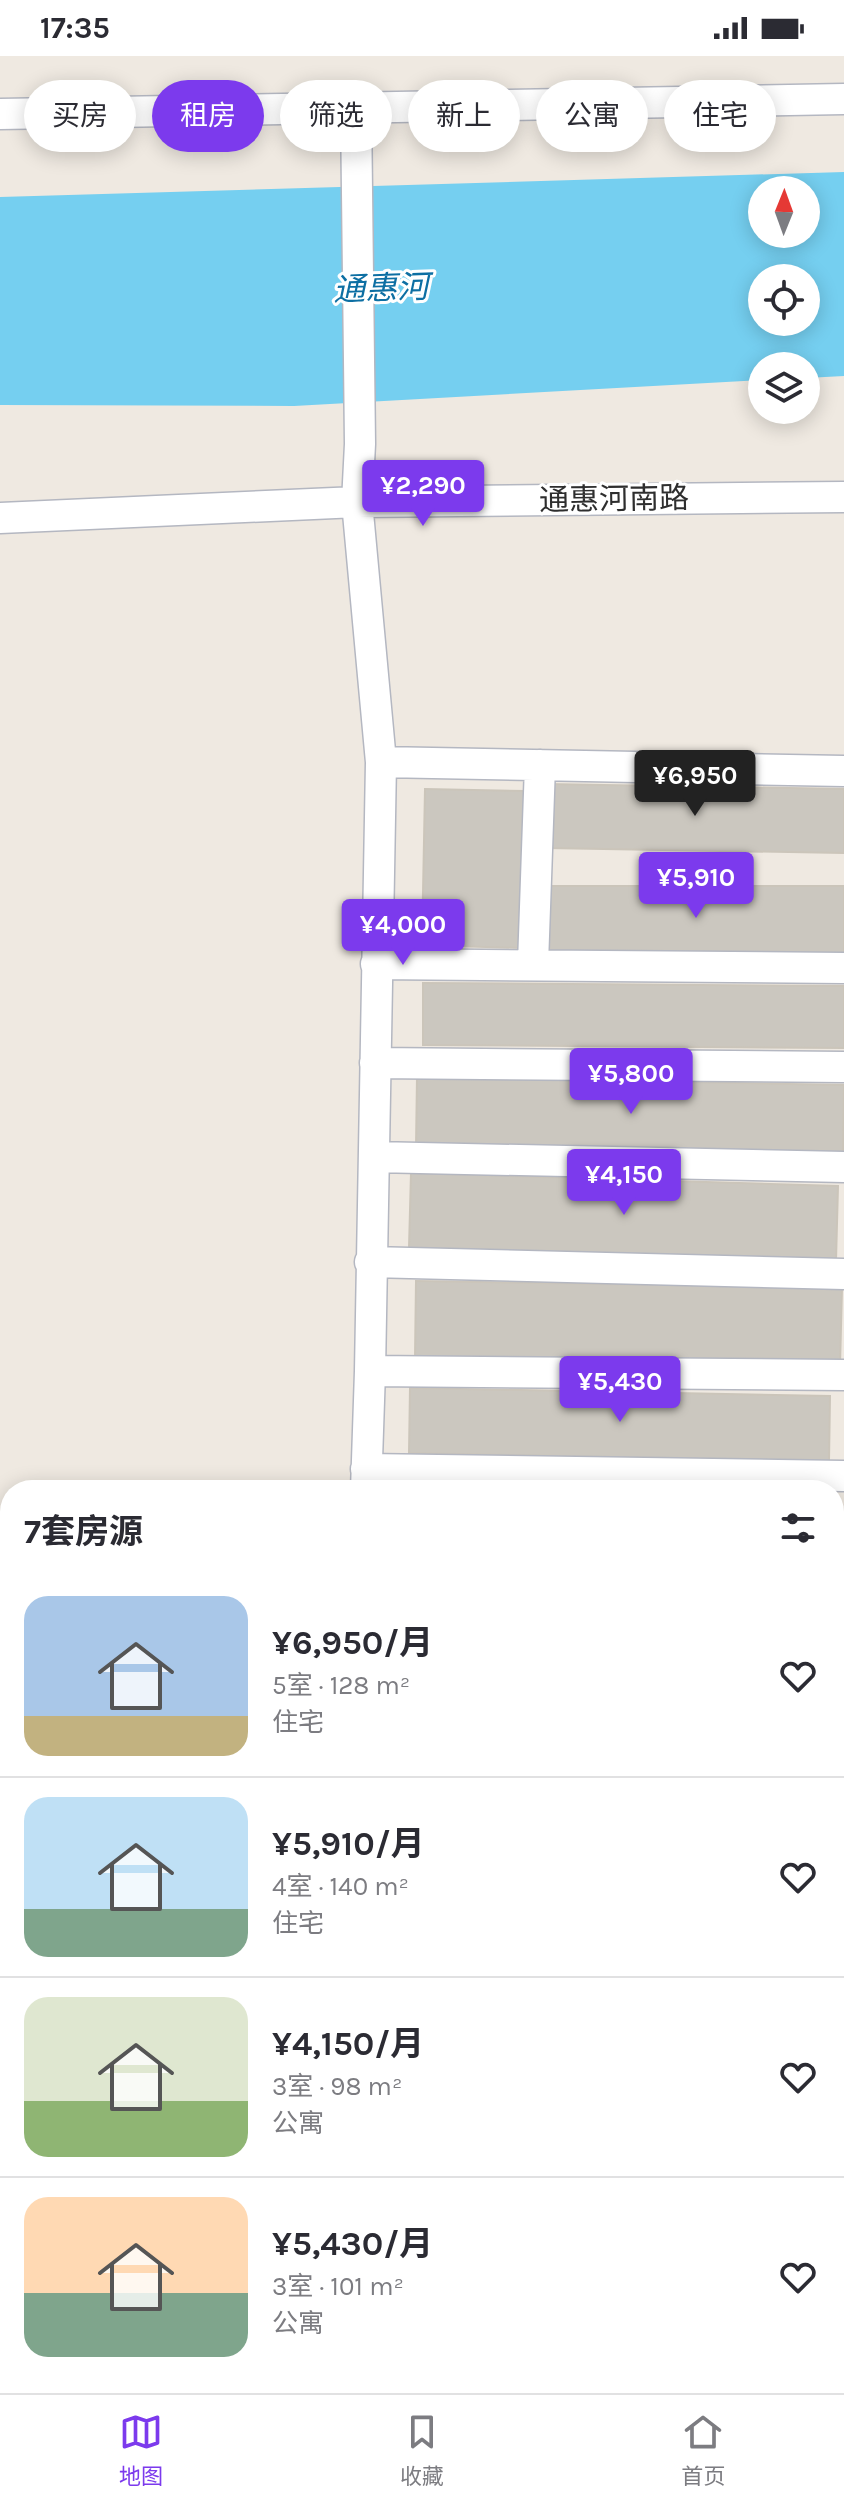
<!DOCTYPE html>
<html lang="zh">
<head>
<meta charset="utf-8">
<style>
  :root { --surface:#fff; --page:#f7f7f7; --text:#2b2b33; --muted:#7c7c81; --line:#e1e1e2; --accent:#7c3aed }
  body { margin:0; font-family:Karla,"Noto Sans SC",sans-serif; background:var(--page); color:var(--text); height:100vh; display:flex; flex-direction:column; font-size:30px; white-space:nowrap }
  * { box-sizing:border-box; margin:0 }
  p { font-size:26px; color:var(--muted) }
  .icon { flex:none; width:44px; height:44px; fill:none; stroke:currentColor; stroke-width:2; stroke-linecap:round; stroke-linejoin:round }
  .map { position:relative; flex:1; overflow:hidden }
  .sheet { position:absolute; left:0px; top:1424px; width:844px; height:914px; display:flex; flex-direction:column; background:var(--surface); border-radius:32px 32px 0 0; box-shadow:0 4px 20px #0003 }
  .sheet>* { flex:none }
  .top-card { position:absolute; left:24px; top:24px; width:796px; height:72px; display:flex; gap:16px }
  .needle { width:52px; rotate:1deg }
  .tools { position:absolute; left:748px; top:120px; display:grid; gap:16px }
  .tools a { display:grid; place-items:center; width:72px; height:72px; border-radius:50%; background:var(--surface); box-shadow:0 4px 20px #0003; font-size:40px }
  .price { position:absolute; translate:-50% -68px; padding:0 18px; border-radius:8px; background:var(--accent); color:#fff; font-size:26px; line-height:52px; filter:drop-shadow(0 2px 4px #0008) }
  .price::after { content:''; position:absolute; left:50%; top:48px; width:24px; height:18px; margin-left:-12px; background:inherit; clip-path:polygon(0 0,100% 0,50% 100%) }
  .price.active { background:#222; color:#fff }
  ul { padding:0; list-style:none }
  li { display:flex; align-items:center; gap:24px; height:200px; padding:0 24px }
  li+li { border-top:2px solid var(--line) }
  li span { display:grid; place-items:center; flex:none; width:224px; height:160px; border-radius:24px; color:#555 }
  li>.icon { margin-inline-start:auto }
  span .icon { width:96px; height:96px; fill:#fffc; stroke-width:1 }
  li b { font-size:34px }
  h2 { display:flex; justify-content:space-between; align-items:center; height:96px; padding:0 24px; font-size:34px }
  .pill { padding:0 28px; border-radius:36px; background:var(--surface); box-shadow:0 4px 20px #0003; font-size:28px; line-height:72px }
  .pill.active { background:var(--accent); color:#fff }
  .status { display:flex; justify-content:space-between; align-items:center; height:56px; padding:0 40px; background:var(--surface); direction:ltr }
  .status svg { height:22px; fill:currentColor }
  .dock { display:flex; justify-content:space-around; align-items:center; height:112px; border-top:2px solid var(--line); background:var(--surface); font-size:22px; color:var(--muted) }
  .dock a { display:grid; justify-items:center; gap:4px }
  .dock .active { color:var(--accent) }
  .map>svg:first-child { display:block }
</style>
</head>
<body>
<div class="status"><b>17:35</b><svg viewBox="0 0 49 12"><path d="M0 12V9h3v3zM5 12V6h3v6zM10 12V3h3v9zM15 12V0h3v12zM26 1h20v11H26zM47 4h2v5h-2z"/></svg></div>
<div class="map">
<svg width="844" height="2337" viewBox="0 0 844 2337">
  <rect width="100%" height="100%" fill="#efe9e1"/>
  <!-- water -->
  <path fill="#75cff0" fill-rule="evenodd" d="M844,116V320L806,322V310H762V324L294,350L0,349V141ZM762,134H806V178H762ZM762,222H806V266H762Z"/>
  <!-- building -->
  <path fill="#cbc7bf" stroke="#cbc5ba" stroke-width="2" d="M546,728L844,733V797L546,792Z
    M425,733L525,735L522,892L422,889Z
    M549,830H844V898H549Z
    M423,927L844,930V992L423,989Z
    M417,1021L844,1029L843,1100L416,1091Z
    M411,1117L838,1130L836,1205L409,1192Z
    M416,1225L842,1232L840,1310L415,1302Z
    M410,1332L830,1340L829,1405L409,1397Z
    M409,1430L698,1434H409Z"/>
  <g fill="none" stroke-linecap="round" stroke-linejoin="round">
    <!-- minor casing -->
    <g stroke="#b4b7c1" stroke-width="33">
      <path id="minor" d="M356,52L360,388L357,446L381,706L370,1315L366,1434
        M0,58L844,43
        M0,462L357,446L844,441
        M381,706L844,715
        M376,908L844,912
        M533,908L540,709
        M375,1007L844,1011
        M374,1101L844,1111
        M370,1206L844,1218
        M370,1315L844,1319
        M366,1413L844,1420
        M834,1523H844
        M0,1667L10,1665
        M834,1669L844,1670
        M0,1789H10
        M834,1804H844
        M0,1891H10
        M834,1895H844
        M0,1989H10
        M834,1998H844
        M0,2088H10
        M834,2101H844
        M0,2190H10
        M834,2211H844
        M0,2290L10,2291
        M218,2337L219,2328
        M350,2337V2328
        M838,2337L844,2291"/>
    </g>
    <!-- minor -->
    <use href="#minor" stroke="#fff" stroke-width="30"/>
  </g>
  <g text-anchor="middle" stroke-width="6" stroke-linejoin="round" paint-order="stroke">
    <!-- street labels -->
    <g font-size="30" fill="#2e2e2e" stroke="#fff">
      <text transform="translate(614 443) rotate(-1)" y="10">通惠河南路</text>
    </g>
    <!-- water labels -->
    <g font-size="32" font-style="italic" fill="#0d6fa3" stroke="#fff">
      <text transform="translate(381 232) rotate(-2)" y="11">通惠河</text>
    </g>
  </g>
</svg>
<div class="tools">
<a><svg class="needle" viewBox="-14 -14 28 28"><path d="M0-13l5 13h-10z" fill="#e53935"/><path d="M0 13l5-13h-10z" fill="#7c7c81"/></svg></a>
<a><svg class="icon" aria-label="locate" viewBox="0 0 24 24"><circle cx="12" cy="12" r="6"/><path d="M12 2v4M12 18v4M2 12h4M18 12h4"/></svg></a>
<a><svg class="icon" aria-label="layers" viewBox="0 0 24 24"><path d="M12 4l9 5-9 5-9-5zM3 14l9 5 9-5"/></svg></a>
</div>
<b class="price" style="left:423px;top:472px">¥2,290</b>
<b class="price active" style="left:695px;top:762px">¥6,950</b>
<b class="price" style="left:696px;top:864px">¥5,910</b>
<b class="price" style="left:403px;top:911px">¥4,000</b>
<b class="price" style="left:631px;top:1060px">¥5,800</b>
<b class="price" style="left:624px;top:1161px">¥4,150</b>
<b class="price" style="left:620px;top:1368px">¥5,430</b>
<div class="top-card">
<a class="pill">买房</a>
<a class="pill active">租房</a>
<a class="pill">筛选</a>
<a class="pill">新上</a>
<a class="pill">公寓</a>
<a class="pill">住宅</a>
</div>
<section class="sheet">
<h2>7套房源<svg class="icon" aria-label="filters" viewBox="0 0 24 24"><path d="M4 7h16M4 17h16"/><circle cx="9" cy="7" r="2"/><circle cx="15" cy="17" r="2"/></svg></h2>
<ul>
<li><span style="background:linear-gradient(#a9c7e8 75%,#c2b280 0)"><svg class="icon" aria-label="home" viewBox="0 0 24 24"><path d="M3 11l9-7 9 7M6 9v11h12V9"/></svg></span><div><b>¥6,950/月</b><p>5室 · 128 m²</p><p>住宅</p></div><svg class="icon" aria-label="heart" viewBox="0 0 24 24"><path d="M12 20l-8-8c-3-5 5-10 8-4 3-6 11-1 8 4z"/></svg></li>
<li><span style="background:linear-gradient(#bfe0f5 70%,#7fa58c 0)"><svg class="icon" aria-label="home" viewBox="0 0 24 24"><path d="M3 11l9-7 9 7M6 9v11h12V9"/></svg></span><div><b>¥5,910/月</b><p>4室 · 140 m²</p><p>住宅</p></div><svg class="icon" aria-label="heart" viewBox="0 0 24 24"><path d="M12 20l-8-8c-3-5 5-10 8-4 3-6 11-1 8 4z"/></svg></li>
<li><span style="background:linear-gradient(#dfe7d0 65%,#8fb573 0)"><svg class="icon" aria-label="home" viewBox="0 0 24 24"><path d="M3 11l9-7 9 7M6 9v11h12V9"/></svg></span><div><b>¥4,150/月</b><p>3室 · 98 m²</p><p>公寓</p></div><svg class="icon" aria-label="heart" viewBox="0 0 24 24"><path d="M12 20l-8-8c-3-5 5-10 8-4 3-6 11-1 8 4z"/></svg></li>
<li><span style="background:linear-gradient(#ffd9b3 60%,#7fa58c 0)"><svg class="icon" aria-label="home" viewBox="0 0 24 24"><path d="M3 11l9-7 9 7M6 9v11h12V9"/></svg></span><div><b>¥5,430/月</b><p>3室 · 101 m²</p><p>公寓</p></div><svg class="icon" aria-label="heart" viewBox="0 0 24 24"><path d="M12 20l-8-8c-3-5 5-10 8-4 3-6 11-1 8 4z"/></svg></li>
</ul>
</section>
</div>
<nav class="dock">
<a class="active"><svg class="icon" aria-label="map" viewBox="0 0 24 24"><path d="M3 6l6-2 6 2 6-2v14l-6 2-6-2-6 2zM9 4v14M15 6v14"/></svg>地图</a>
<a><svg class="icon" aria-label="saved" viewBox="0 0 24 24"><path d="M7 4h10v16l-5-4-5 4z"/></svg>收藏</a>
<a><svg class="icon" aria-label="home" viewBox="0 0 24 24"><path d="M3 11l9-7 9 7M6 9v11h12V9"/></svg>首页</a>
</nav>
</body>
</html>
